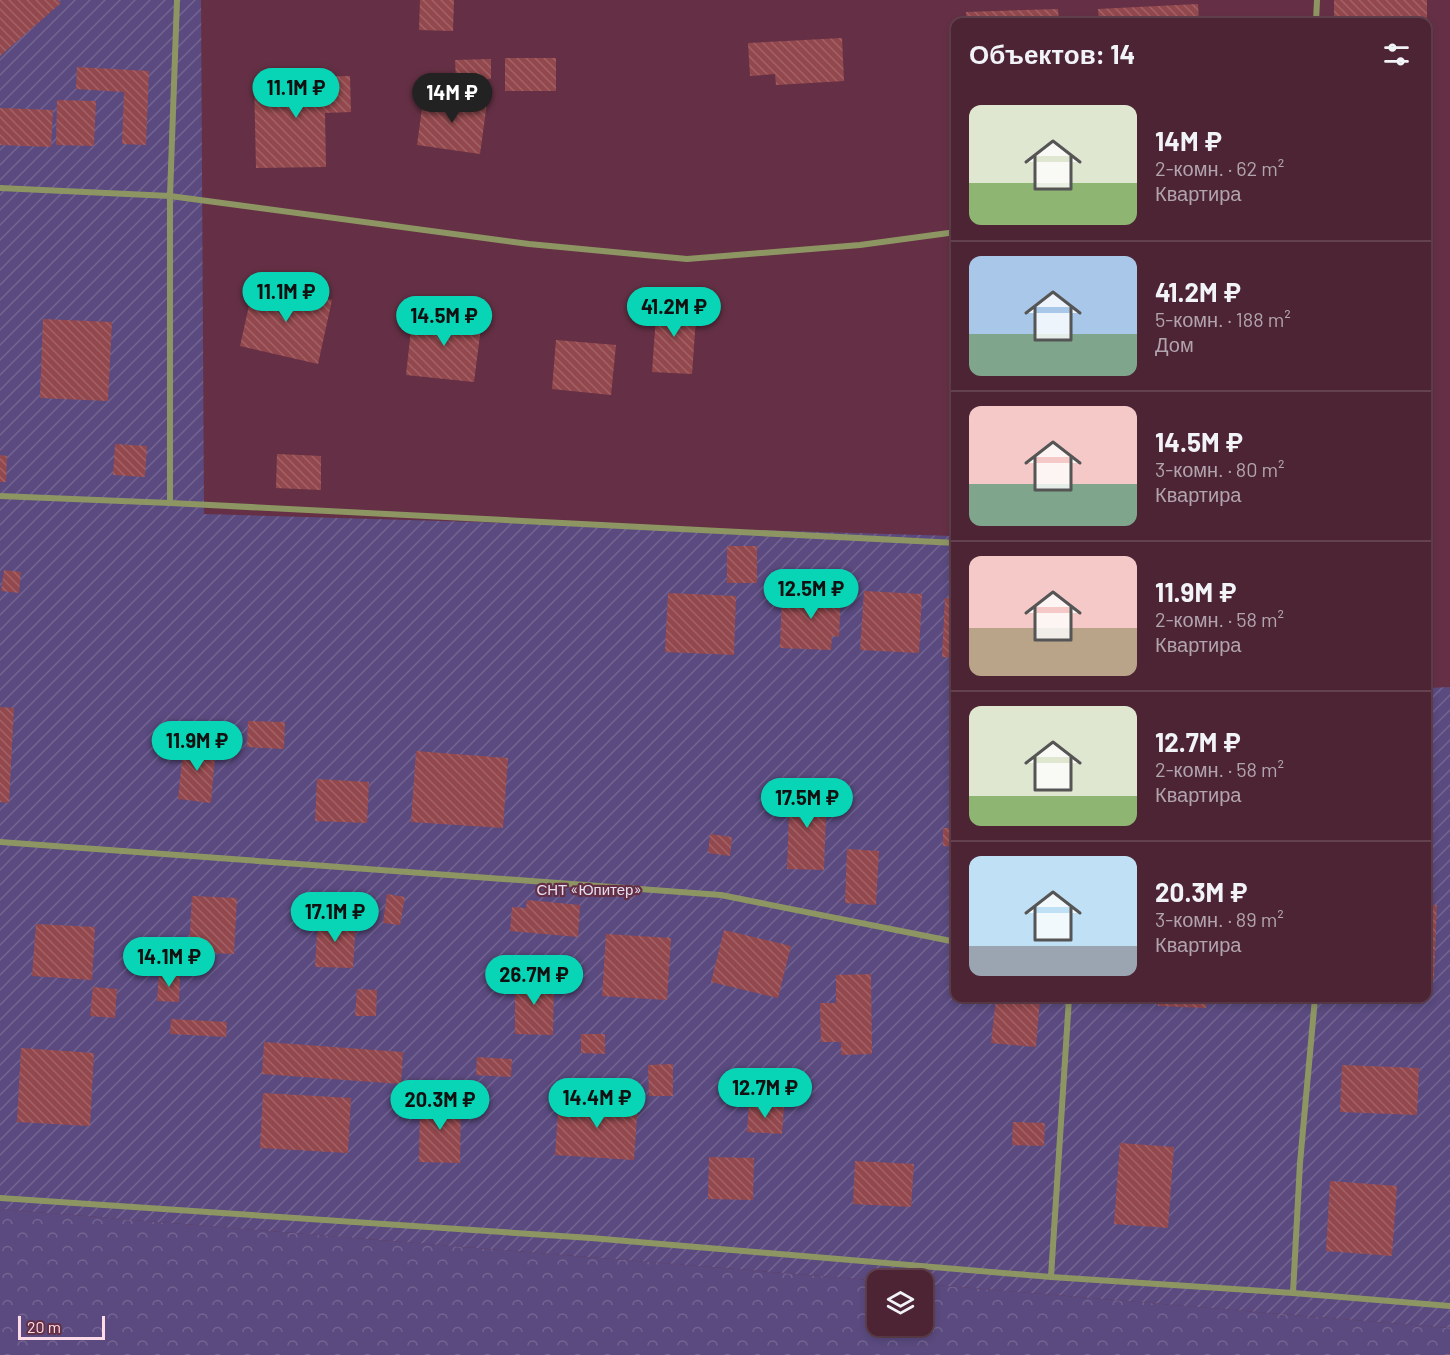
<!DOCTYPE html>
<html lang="ru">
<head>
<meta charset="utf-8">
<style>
  :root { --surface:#4c2434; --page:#532c3c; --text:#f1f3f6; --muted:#b2a4ac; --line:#63414f; --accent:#08d5b5 }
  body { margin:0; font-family:Barlow,sans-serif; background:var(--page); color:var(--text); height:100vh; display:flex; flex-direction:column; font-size:22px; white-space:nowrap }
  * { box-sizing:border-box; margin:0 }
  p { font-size:20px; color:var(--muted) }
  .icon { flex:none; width:33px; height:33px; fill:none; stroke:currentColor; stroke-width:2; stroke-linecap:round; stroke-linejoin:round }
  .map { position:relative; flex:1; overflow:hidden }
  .details { position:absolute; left:951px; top:18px; width:480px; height:984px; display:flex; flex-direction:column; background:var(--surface); border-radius:12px; box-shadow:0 3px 9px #0003,0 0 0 2px var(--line) }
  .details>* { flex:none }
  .fabs { position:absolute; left:867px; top:1270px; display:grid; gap:12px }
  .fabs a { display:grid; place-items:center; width:66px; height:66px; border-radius:12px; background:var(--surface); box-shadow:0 3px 9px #0003,0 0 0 2px var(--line); font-size:30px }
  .scale { position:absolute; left:18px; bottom:15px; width:87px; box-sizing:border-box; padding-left:6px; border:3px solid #fedbe6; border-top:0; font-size:16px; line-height:21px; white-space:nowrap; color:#fedbe6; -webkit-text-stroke:4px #653045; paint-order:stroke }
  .price { position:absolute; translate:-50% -51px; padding:0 14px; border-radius:21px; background:var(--accent); color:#111; font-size:20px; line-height:39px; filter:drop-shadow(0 2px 3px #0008) }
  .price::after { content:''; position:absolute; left:50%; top:36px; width:18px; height:14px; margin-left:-9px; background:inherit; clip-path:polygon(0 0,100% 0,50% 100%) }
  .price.selected { background:#222; color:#fff }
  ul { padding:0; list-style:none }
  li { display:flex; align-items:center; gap:18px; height:150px; padding:0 18px }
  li+li { border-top:2px solid var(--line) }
  li span { display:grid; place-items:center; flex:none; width:168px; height:120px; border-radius:12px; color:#555 }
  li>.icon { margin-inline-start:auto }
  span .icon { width:72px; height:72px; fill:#fffc; stroke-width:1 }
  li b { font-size:26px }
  h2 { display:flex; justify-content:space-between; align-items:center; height:72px; padding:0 18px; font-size:26px }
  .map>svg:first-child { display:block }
</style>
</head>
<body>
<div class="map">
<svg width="1450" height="1355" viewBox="0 0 1450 1355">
  <defs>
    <pattern id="forest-crowns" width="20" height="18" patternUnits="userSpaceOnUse" patternTransform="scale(1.5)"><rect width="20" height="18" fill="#5a4a7f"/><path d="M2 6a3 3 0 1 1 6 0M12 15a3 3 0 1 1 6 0" fill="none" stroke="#736491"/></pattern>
    <pattern id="garden-furrows" width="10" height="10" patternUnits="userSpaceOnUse" patternTransform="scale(1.5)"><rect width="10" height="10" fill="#5a4a7f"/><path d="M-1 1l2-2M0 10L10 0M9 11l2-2" fill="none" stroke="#736491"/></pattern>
    <pattern id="building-back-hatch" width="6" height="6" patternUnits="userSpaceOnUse" patternTransform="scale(1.5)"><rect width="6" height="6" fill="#93484d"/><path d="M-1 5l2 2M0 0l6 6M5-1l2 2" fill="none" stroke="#a36267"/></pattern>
  </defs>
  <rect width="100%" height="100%" fill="#653045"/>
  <!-- forest -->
  <path fill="url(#forest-crowns)" d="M0,1209L882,1281H878V1326H922L923,1284L1450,1328V1355H0Z"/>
  <!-- garden -->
  <path fill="url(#garden-furrows)" d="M0,0H201L204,514L955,536L956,998H1426L1427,688L1450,687V1328L923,1284L922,1281H882L0,1209Z"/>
  <!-- building -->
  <path fill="url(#building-back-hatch)" d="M0,0H58L61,3L0,56Z
    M420,0H454L453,31L419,30Z
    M1334,0H1427V22H1334Z
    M1198,4L1199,22H1099L1098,9Z
    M1058,9L1059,22H967L966,12Z
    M842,38L844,81L776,85L775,74L750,76L748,43Z
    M505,58H556V91H505Z
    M491,59V79L456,80L455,60Z
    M77,67L149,71L146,145L122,144L124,92L76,89Z
    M350,76L351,112L325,113L326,167L256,168L254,78Z
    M424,94L487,103L480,154L417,145Z
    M57,100L96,101L94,146L56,145Z
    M0,108L53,110L51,147L0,145Z
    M254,283L332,300L318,364L240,346Z
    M657,302L697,304L692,374L652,372Z
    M413,312L482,319L474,382L406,375Z
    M43,319L112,322L108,401L40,398Z
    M556,340L616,345L611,395L552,389Z
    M115,444L147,446L145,477L113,475Z
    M277,454L321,456V490L276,488Z
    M0,455L7,456L6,482H0Z
    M727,546H757V583H727Z
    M4,570L21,572L19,593L1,591Z
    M800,589L841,590L839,637L832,636L831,650L780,648L782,597L800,598Z
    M864,591L922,594L919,653L860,650Z
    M668,593L736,596L734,655L665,652Z
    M945,598H956V658L942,657Z
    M0,707L14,708L9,803L0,802Z
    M248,721L285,722L284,749L247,747Z
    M184,741L216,744L211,803L178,799Z
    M416,751L508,758L503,828L411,822Z
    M317,779L369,782L367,823L315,821Z
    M790,787L827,789L824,870L787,869Z
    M1426,809H1428L1430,840H1426Z
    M943,828H956V847L943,846Z
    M710,834L732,837L730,856L708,853Z
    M847,849L879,851L876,905L845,903Z
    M387,894L405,897L400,925L383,923Z
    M192,896L237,898L234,954L189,952Z
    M527,900L580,905L578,937L510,931L512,907L526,908Z
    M1426,905H1437L1434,980H1426Z
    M318,918L356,920L353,968L315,967Z
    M36,924L95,927L92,980L32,976Z
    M724,930L791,946L778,998L711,982Z
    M606,934L671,938L667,1000L602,996Z
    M159,973L180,975L179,1002L157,1001Z
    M871,974L872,1054L841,1055V1042H821L820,1003H836V975Z
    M515,978L554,979L553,1035L515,1034Z
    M93,987L117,989L115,1018L90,1016Z
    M357,989L377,990L376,1016H355Z
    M996,998L1040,999L1036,1047L991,1043Z
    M1158,998H1207L1206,1008L1158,1006Z
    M1213,998H1239V1001L1213,999Z
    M171,1019L227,1022L226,1037L170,1034Z
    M581,1034H605V1054L581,1053Z
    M264,1042L403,1052L401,1084L262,1074Z
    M21,1048L94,1053L90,1126L17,1122Z
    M477,1057L512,1059L511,1077L476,1075Z
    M673,1064V1096H649L648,1065Z
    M1342,1065L1419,1068L1417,1115L1340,1112Z
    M263,1093L351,1098L348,1153L260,1148Z
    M559,1098L638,1103L634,1160L555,1155Z
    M420,1099H461L460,1163L419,1162Z
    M749,1104L784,1107L782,1134L747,1132Z
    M1013,1122L1045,1123L1044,1146L1012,1145Z
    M1120,1143L1174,1147L1168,1228L1114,1224Z
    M709,1157L754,1158L753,1200L708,1199Z
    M855,1161L914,1164L911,1207L853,1204Z
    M1330,1181L1397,1186L1392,1256L1326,1251Z"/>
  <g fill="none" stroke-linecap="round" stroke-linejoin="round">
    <!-- street -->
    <path stroke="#8d9663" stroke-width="6" d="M1316,22L1317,0
      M0,188L170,196L529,244L687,259L860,245L956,232
      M0,496L170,503V196L177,0
      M170,503L956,543
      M0,842L721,895L956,942
      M1315,998L1300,1163L1293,1293L1450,1306
      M0,1198L591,1238L1051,1277L1069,998
      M1051,1277L1293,1293"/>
  </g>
  <g text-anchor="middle" stroke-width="4.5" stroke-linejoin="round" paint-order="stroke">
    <!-- park labels -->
    <g font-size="15" fill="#e4dff2" stroke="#653045">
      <text x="589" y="895">СНТ «Юпитер»</text>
    </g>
  </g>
</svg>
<div class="fabs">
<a><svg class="icon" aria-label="layers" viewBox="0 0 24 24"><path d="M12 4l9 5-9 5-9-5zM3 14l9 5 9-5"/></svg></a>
</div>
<div class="scale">20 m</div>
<b class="price" style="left:296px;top:119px">11.1M ₽</b>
<b class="price selected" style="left:452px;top:124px">14M ₽</b>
<b class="price" style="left:286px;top:323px">11.1M ₽</b>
<b class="price" style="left:674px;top:338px">41.2M ₽</b>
<b class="price" style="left:444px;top:347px">14.5M ₽</b>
<b class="price" style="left:811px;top:620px">12.5M ₽</b>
<b class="price" style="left:197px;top:772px">11.9M ₽</b>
<b class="price" style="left:807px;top:829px">17.5M ₽</b>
<b class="price" style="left:335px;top:943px">17.1M ₽</b>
<b class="price" style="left:169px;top:988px">14.1M ₽</b>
<b class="price" style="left:534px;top:1006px">26.7M ₽</b>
<b class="price" style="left:765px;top:1119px">12.7M ₽</b>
<b class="price" style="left:597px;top:1129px">14.4M ₽</b>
<b class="price" style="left:440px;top:1131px">20.3M ₽</b>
<section class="details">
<h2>Объектов: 14<svg class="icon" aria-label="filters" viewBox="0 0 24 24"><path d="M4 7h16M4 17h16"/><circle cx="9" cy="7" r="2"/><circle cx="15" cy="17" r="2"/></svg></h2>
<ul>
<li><span style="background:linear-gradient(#dfe7d0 65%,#8fb573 0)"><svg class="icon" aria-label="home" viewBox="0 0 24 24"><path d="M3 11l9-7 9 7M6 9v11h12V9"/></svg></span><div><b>14M ₽</b><p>2-комн. · 62 m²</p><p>Квартира</p></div></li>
<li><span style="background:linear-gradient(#a9c7e8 65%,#7fa58c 0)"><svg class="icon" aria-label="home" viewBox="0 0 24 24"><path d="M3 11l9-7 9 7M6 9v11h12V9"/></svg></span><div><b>41.2M ₽</b><p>5-комн. · 188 m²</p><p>Дом</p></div></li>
<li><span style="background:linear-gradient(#f6c9c9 65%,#7fa58c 0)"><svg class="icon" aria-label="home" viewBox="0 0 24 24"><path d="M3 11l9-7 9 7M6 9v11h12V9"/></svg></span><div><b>14.5M ₽</b><p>3-комн. · 80 m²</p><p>Квартира</p></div></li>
<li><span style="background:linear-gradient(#f6c9c9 60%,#b9a48a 0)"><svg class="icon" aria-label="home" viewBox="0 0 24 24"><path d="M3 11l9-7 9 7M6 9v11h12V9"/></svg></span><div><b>11.9M ₽</b><p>2-комн. · 58 m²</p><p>Квартира</p></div></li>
<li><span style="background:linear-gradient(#dfe7d0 75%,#8fb573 0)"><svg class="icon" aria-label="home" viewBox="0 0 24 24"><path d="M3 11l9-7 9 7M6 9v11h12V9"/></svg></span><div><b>12.7M ₽</b><p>2-комн. · 58 m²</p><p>Квартира</p></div></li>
<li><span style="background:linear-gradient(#bfe0f5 75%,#9aa5b1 0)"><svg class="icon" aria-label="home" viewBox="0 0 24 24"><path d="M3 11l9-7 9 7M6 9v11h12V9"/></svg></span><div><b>20.3M ₽</b><p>3-комн. · 89 m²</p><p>Квартира</p></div></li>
</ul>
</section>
</div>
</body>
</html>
